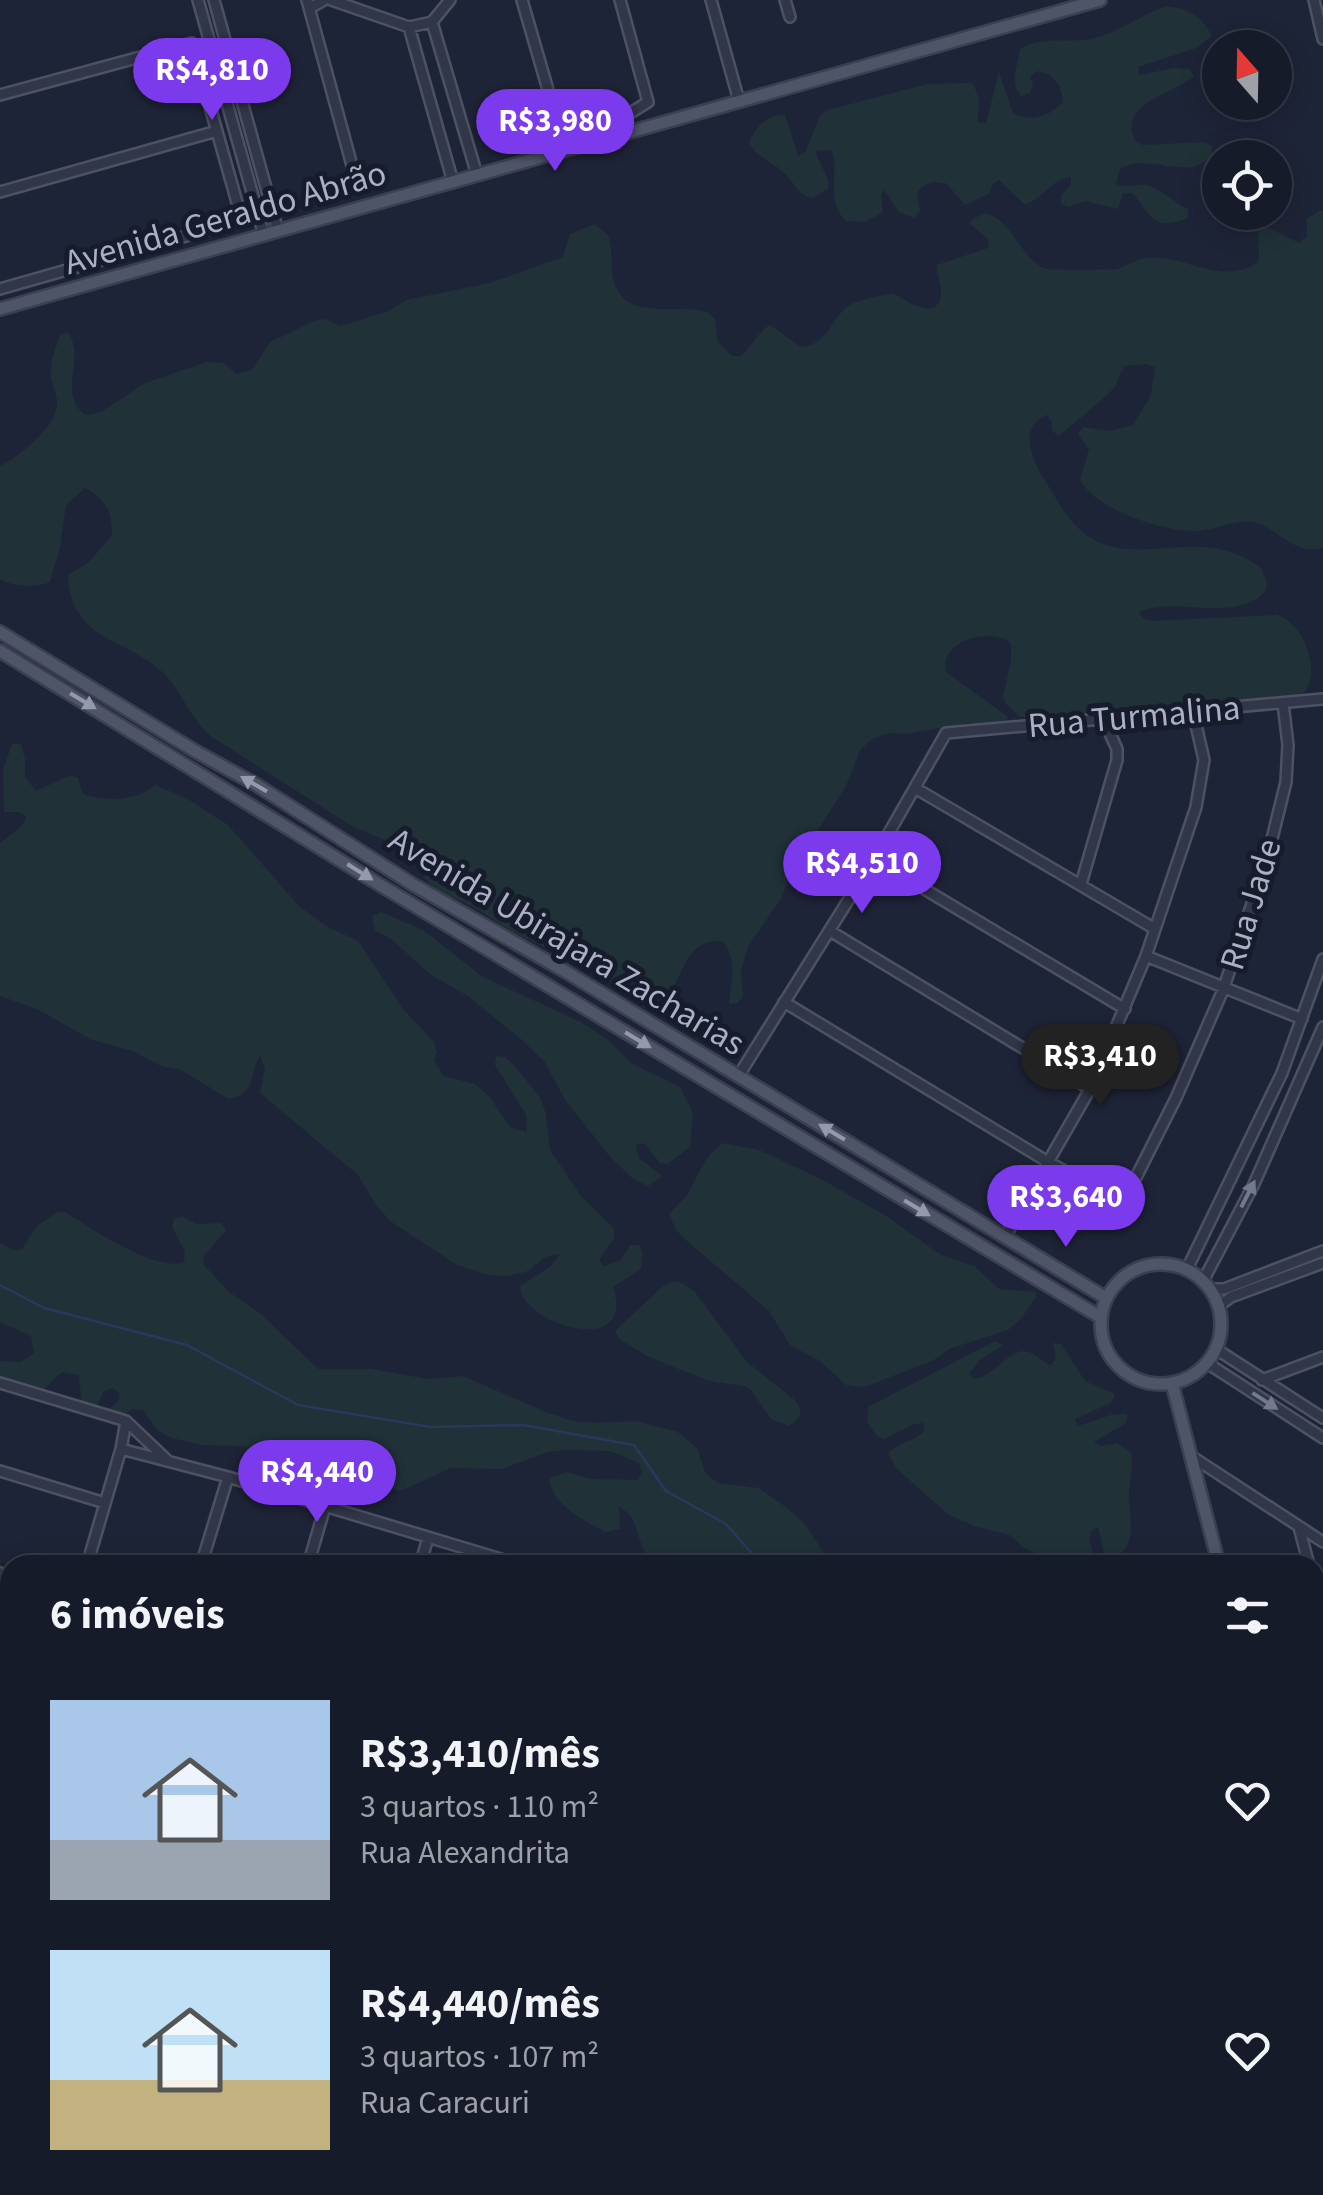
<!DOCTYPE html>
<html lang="pt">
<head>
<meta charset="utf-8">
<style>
  :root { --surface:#161b29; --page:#1f2431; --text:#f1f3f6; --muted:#9ea1a8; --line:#353946; --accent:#7c3aed }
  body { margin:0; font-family:"Source Sans 3",sans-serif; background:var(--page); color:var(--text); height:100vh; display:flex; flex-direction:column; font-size:38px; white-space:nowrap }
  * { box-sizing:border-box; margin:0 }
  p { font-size:32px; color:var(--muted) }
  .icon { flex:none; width:55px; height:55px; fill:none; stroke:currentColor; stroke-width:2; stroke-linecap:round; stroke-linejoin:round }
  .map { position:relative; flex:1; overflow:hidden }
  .details { position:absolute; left:0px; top:1555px; width:1325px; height:640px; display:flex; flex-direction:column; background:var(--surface); border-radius:30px 30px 0 0; box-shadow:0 5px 25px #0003,0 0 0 2px var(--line) }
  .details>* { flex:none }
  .needle { width:65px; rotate:340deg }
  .fabs { position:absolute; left:1202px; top:30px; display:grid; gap:20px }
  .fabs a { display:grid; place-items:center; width:90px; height:90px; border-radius:50%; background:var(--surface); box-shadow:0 5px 25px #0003,0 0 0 2px var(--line); font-size:50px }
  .price { position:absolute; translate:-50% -85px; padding:0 22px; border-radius:35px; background:var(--accent); color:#fff; font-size:32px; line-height:65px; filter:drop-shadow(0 2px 5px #0008) }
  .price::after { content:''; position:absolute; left:50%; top:60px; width:30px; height:22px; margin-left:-15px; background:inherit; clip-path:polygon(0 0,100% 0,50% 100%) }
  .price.active { background:#222; color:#fff }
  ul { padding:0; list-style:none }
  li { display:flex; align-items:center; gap:30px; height:250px; padding:0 50px }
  li span { display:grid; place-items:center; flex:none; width:280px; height:200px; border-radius:0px; color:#555 }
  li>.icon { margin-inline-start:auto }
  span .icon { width:120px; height:120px; fill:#fffc; stroke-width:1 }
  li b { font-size:42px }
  h2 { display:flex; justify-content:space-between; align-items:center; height:120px; padding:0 50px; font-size:42px }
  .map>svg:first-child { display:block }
</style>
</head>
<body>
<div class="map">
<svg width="1323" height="2195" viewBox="0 0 1323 2195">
  <rect width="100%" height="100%" fill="#1e2437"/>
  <!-- green -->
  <path fill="#203138" d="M1164,7C1186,6 1202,16 1212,36L1196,48L1138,67L1139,75L1174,68L1190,69L1194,76C1171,96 1118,102 1135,141L1143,145L1205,142L1212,147V155C1188,184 1148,151 1120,169L1116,184C1128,190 1137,182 1150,186C1163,190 1174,203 1188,209V218C1150,233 1151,212 1132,193H1123L1118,209L1085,201L1069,207L1061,204V196L1071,185V177C1050,180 1044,198 1025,205L999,180L992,185L990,193L965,205L947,184C935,181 924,182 917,193L920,211L914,218L899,212L884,190L881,196L883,212L865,222L846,221C824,202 841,169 831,150L815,151L828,180V189L812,198C795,194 795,181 782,171C770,161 759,158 749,144C754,128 767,114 785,115L798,156L805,152L821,114L828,110L927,84L973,83L979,99L978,122L986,123L999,72L1013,113C1031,123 1051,116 1063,101C1060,83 1055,75 1037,71L1030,77L1033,85L1030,93L1021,96C1009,84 1018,65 1020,49C1041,36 1068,43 1091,39C1118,33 1139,16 1164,7Z
    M1320,210L1323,211V548C1293,556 1279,527 1252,522C1235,519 1215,530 1198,531C1164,532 1096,510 1080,480L1089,449L1078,434L1083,427L1109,431L1133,425L1151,395L1155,367L1145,364L1125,366C1120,373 1118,380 1114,388C1110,393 1065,432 1058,436L1052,430V422L1047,415C1026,425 1027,440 1034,460C1040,475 1049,486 1057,500C1111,596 1189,512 1261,568L1267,584L1265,592C1233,624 1177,596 1139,612L1143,618L1152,621L1278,615C1304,625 1321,668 1305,692L1287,698L1236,705L1116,711L1039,720L1019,716L1006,704L1003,696L1011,662V644C992,626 938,640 946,672L1008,717L1004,724L986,727L967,723L907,734L889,733L872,739L860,750L846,786L795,866L781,899L748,946L741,972L743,997L737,1003L729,1004C731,983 738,957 722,941C677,938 687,992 654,1004C633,1011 618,986 603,976C574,958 543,948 513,932C497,924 483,911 467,904C458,899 447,897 439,892C421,881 422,862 407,850L350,825L212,737C188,717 181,688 160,670C122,637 70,639 68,575L89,562L112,535C112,512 106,499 85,488L66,505L60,547L50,582C34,588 15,587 0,579V466C19,457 56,427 57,405C58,397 54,390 52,382C48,365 54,352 60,336L68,332C87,361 56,391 85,415L101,412L145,383L207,362L223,363L237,374L252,370L270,342L317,320L325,319L340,326L347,324L389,311L406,300L490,283L563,257L570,234L595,224L608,235C614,250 609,267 614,283C629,324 679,301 709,313L715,319L718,342L732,356H741C751,347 759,331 770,325L801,347C829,344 828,322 847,307C859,298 879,297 893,293C905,300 941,325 941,291C941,282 936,274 937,265L988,248L989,240L968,222L984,213C1014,219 1020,261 1047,269C1053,270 1113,270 1117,269C1127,266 1136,259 1146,258C1189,254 1218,287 1259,262L1258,230L1267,227L1299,243L1307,236V219Z
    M12,744H21L25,759V777L36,791L69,776L77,777L83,794C104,802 138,801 155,785L186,798L228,825L299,906L326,926L358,941L403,1009L434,1042L437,1052L434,1060L443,1076L475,1084L489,1096L510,1127L527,1132L526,1115L495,1065L496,1056L505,1057L511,1062L540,1097L546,1114L550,1150L581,1196L614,1229V1238L599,1260L604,1266L621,1260L630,1245H639L642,1252L641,1269L613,1287C637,1360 520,1324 520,1286L550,1267L560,1254L546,1257L526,1272L507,1276L488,1275L457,1265L390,1221L376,1205L358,1175L260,1093L265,1069L260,1055C249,1073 256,1097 227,1098L181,1070L161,1066L133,1051L92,1040L37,1009L0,996V843L24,824L26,816L19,812H4L3,769Z
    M381,912L423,930L483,977L581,1022L608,1040L631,1063L680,1087L693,1113L690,1147L669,1163H660L644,1143L636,1145L639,1158L662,1176L648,1186L632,1178L611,1158L566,1101L544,1061L523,1041L468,996L431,975L390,938L375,931L372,916Z
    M723,1143L759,1150L819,1178L888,1217L939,1254L974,1266L999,1289L1035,1292L1036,1297L1021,1319L1008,1330L949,1349L934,1360L870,1385L862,1387L846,1385L820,1361L790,1345L769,1311L689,1243L677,1231L669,1215C675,1206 685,1200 690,1190C700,1171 705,1156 723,1143Z
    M57,1212H65C90,1228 157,1273 184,1262L185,1251L172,1227L174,1219L182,1216L196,1224L221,1223L226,1230L203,1257L204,1265L229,1292L261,1314L318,1369H371L429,1379L463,1376L548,1413L573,1421L594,1423L636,1421L678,1432L697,1448L705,1472L712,1479L719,1483L759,1488L790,1510L805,1524L832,1565H658C630,1545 645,1520 619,1507L620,1529L605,1532C585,1521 549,1503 550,1478L566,1472L592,1479L638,1480L642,1472L639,1463L610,1451L566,1450L547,1452L502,1469L451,1468L400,1491L384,1487L377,1471L367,1469L345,1485L325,1487L309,1463L300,1458L240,1446L202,1445L172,1438L157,1430L143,1410L133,1409L120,1416L107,1411L118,1401L120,1394L113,1388L104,1391L96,1407L82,1406L79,1375L62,1372L42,1391L0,1378V1361L21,1362L34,1353L31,1336L0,1322V1243L14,1250L22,1249L37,1226Z
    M672,1282H680L694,1291L747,1362L796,1401C804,1413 800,1419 789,1426L771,1419L751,1390L744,1386L709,1381L649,1357L619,1339L615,1331L663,1286Z
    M995,1341L1003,1345L980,1360L969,1374L975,1379C995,1376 1011,1346 1028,1352C1037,1354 1042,1362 1051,1365L1056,1358L1053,1343L1061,1344L1085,1381L1115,1394L1111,1403L1075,1419L1078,1426L1111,1415L1127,1414L1126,1423L1094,1442L1101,1446L1117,1443L1131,1452C1133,1467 1130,1480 1129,1494C1129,1520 1140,1547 1110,1560L1104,1554L1098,1527L1091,1531L1089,1539L1097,1565H1058L1023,1547L1010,1535L974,1526L949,1515L897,1469L888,1454C897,1442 913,1443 924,1431V1423L915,1424L884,1439L877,1436L867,1422L868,1407Z"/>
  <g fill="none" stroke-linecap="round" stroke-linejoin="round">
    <!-- stream -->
    <path stroke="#2c375c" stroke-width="2.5" d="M0,1285L44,1308L187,1345L298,1405L431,1427L523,1425L634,1445L666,1491L726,1524L762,1565"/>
    <!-- minor casing -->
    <g stroke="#4c5163" stroke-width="14">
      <path id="minor" d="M198,0L264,235
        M214,0L278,231
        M307,0L357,184
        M331,0L409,27L432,22L450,0
        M522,0L557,121L571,129L632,112L648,102L620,0
        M711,0L739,101
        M785,0L790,17
        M1314,0L1323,39
        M310,8L324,0
        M432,22L477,175
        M409,27L453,182
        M0,95L192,43L242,220L0,289
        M0,192L217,131
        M915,788L1155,929
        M874,859L1125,1009
        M1081,884L1117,760V749L1103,718
        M830,931L1090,1089
        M1146,956L1302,1019
        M784,1002L1048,1162L1123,1203L1176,1098L1223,990L1267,859L1286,782L1288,745L1283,703
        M739,1075L874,859L946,733L1323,699
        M1005,1237L1090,1089L1146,956L1196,807L1204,760L1193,712
        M1187,1269L1282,1073L1323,959
        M1203,1281L1254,1184L1323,1027
        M1211,1289H1224L1323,1251
        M1219,1306L1231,1297L1323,1263
        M1216,1349L1323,1418
        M1207,1363L1323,1438
        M1262,1380L1323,1357
        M0,1383L126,1421L166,1459
        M121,1449L228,1477L521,1565
        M1191,1456L1323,1542
        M0,1471L105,1503
        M1299,1527L1309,1565
        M87,1565L121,1449L126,1421
        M201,1565L228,1477
        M308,1565L325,1507
        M420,1565L428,1538
        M0,1573L10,1575
        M1315,1587L1323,1617
        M0,1679L10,1682
        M0,1853L10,1820
        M1315,1905L1323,1902
        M0,2030L10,2033
        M0,2122L10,2125
        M214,2185L248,2195
        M343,2195L350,2185"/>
    </g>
    <!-- major casing -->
    <g stroke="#3b4051" stroke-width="16">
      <path id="major" d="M0,309L1100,0
        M0,632L195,751L255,784L412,884L568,973L1106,1298
        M0,651L380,885L1100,1317
        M1101 1324a60 60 0 1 1 120 0a60 60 0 1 1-120 0Z
        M1172,1383L1219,1565
        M1315,1923L1323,1953"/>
    </g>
    <!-- minor -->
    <use href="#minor" stroke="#313648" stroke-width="9"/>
    <!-- major -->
    <use href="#major" stroke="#4f5568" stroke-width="11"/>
  </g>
  <!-- one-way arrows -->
  <defs><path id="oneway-solid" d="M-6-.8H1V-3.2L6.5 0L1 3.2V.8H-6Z" transform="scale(2.5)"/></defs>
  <g fill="#9499ae">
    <use href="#oneway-solid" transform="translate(83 701) rotate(31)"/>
    <use href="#oneway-solid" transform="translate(254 784) rotate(-150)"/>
    <use href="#oneway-solid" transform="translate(360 872) rotate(32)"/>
    <use href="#oneway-solid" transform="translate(638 1040) rotate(31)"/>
    <use href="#oneway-solid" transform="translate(832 1132) rotate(-149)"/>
    <use href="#oneway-solid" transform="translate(917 1208) rotate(31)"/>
  </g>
  <g fill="#74798d">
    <use href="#oneway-solid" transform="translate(1248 1194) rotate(-63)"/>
    <use href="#oneway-solid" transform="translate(1265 1401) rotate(33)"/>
  </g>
  <g text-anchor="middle" stroke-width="10" stroke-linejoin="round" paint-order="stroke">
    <!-- street labels -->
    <g font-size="35" fill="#abb0c5" stroke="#171c2c">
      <text transform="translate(225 217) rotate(-16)" y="12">Avenida Geraldo Abrão</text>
      <text transform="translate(1134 716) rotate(-5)" y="12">Rua Turmalina</text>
      <text transform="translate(1250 904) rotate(-73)" y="12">Rua Jade</text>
      <text transform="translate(567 941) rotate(31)" y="12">Avenida Ubirajara Zacharias</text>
    </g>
  </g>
</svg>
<div class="fabs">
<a><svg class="needle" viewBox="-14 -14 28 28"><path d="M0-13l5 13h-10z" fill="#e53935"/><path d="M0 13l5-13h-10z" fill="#9ea1a8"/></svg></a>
<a><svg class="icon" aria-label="locate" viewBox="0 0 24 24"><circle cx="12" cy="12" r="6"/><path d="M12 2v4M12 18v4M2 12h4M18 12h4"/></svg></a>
</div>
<b class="price" style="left:212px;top:123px">R$4,810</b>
<b class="price" style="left:555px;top:174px">R$3,980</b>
<b class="price" style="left:862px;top:916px">R$4,510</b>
<b class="price active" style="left:1100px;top:1109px">R$3,410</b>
<b class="price" style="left:1066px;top:1250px">R$3,640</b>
<b class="price" style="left:317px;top:1525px">R$4,440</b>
<section class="details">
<h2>6 imóveis<svg class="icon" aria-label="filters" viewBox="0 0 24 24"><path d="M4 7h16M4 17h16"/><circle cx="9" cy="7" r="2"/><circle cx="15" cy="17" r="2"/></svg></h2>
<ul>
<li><span style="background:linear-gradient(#a9c7e8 70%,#9aa5b1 0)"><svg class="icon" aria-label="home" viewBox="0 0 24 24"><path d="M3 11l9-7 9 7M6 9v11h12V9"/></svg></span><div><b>R$3,410/mês</b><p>3 quartos · 110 m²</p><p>Rua Alexandrita</p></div><svg class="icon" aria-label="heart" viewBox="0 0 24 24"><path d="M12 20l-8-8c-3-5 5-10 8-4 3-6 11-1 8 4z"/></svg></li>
<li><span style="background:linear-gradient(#bfe0f5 65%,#c2b280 0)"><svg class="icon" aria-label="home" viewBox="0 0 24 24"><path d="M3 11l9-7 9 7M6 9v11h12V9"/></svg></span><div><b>R$4,440/mês</b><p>3 quartos · 107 m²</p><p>Rua Caracuri</p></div><svg class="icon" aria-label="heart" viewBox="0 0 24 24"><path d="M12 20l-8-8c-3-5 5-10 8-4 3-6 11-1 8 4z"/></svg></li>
</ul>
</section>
</div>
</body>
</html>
